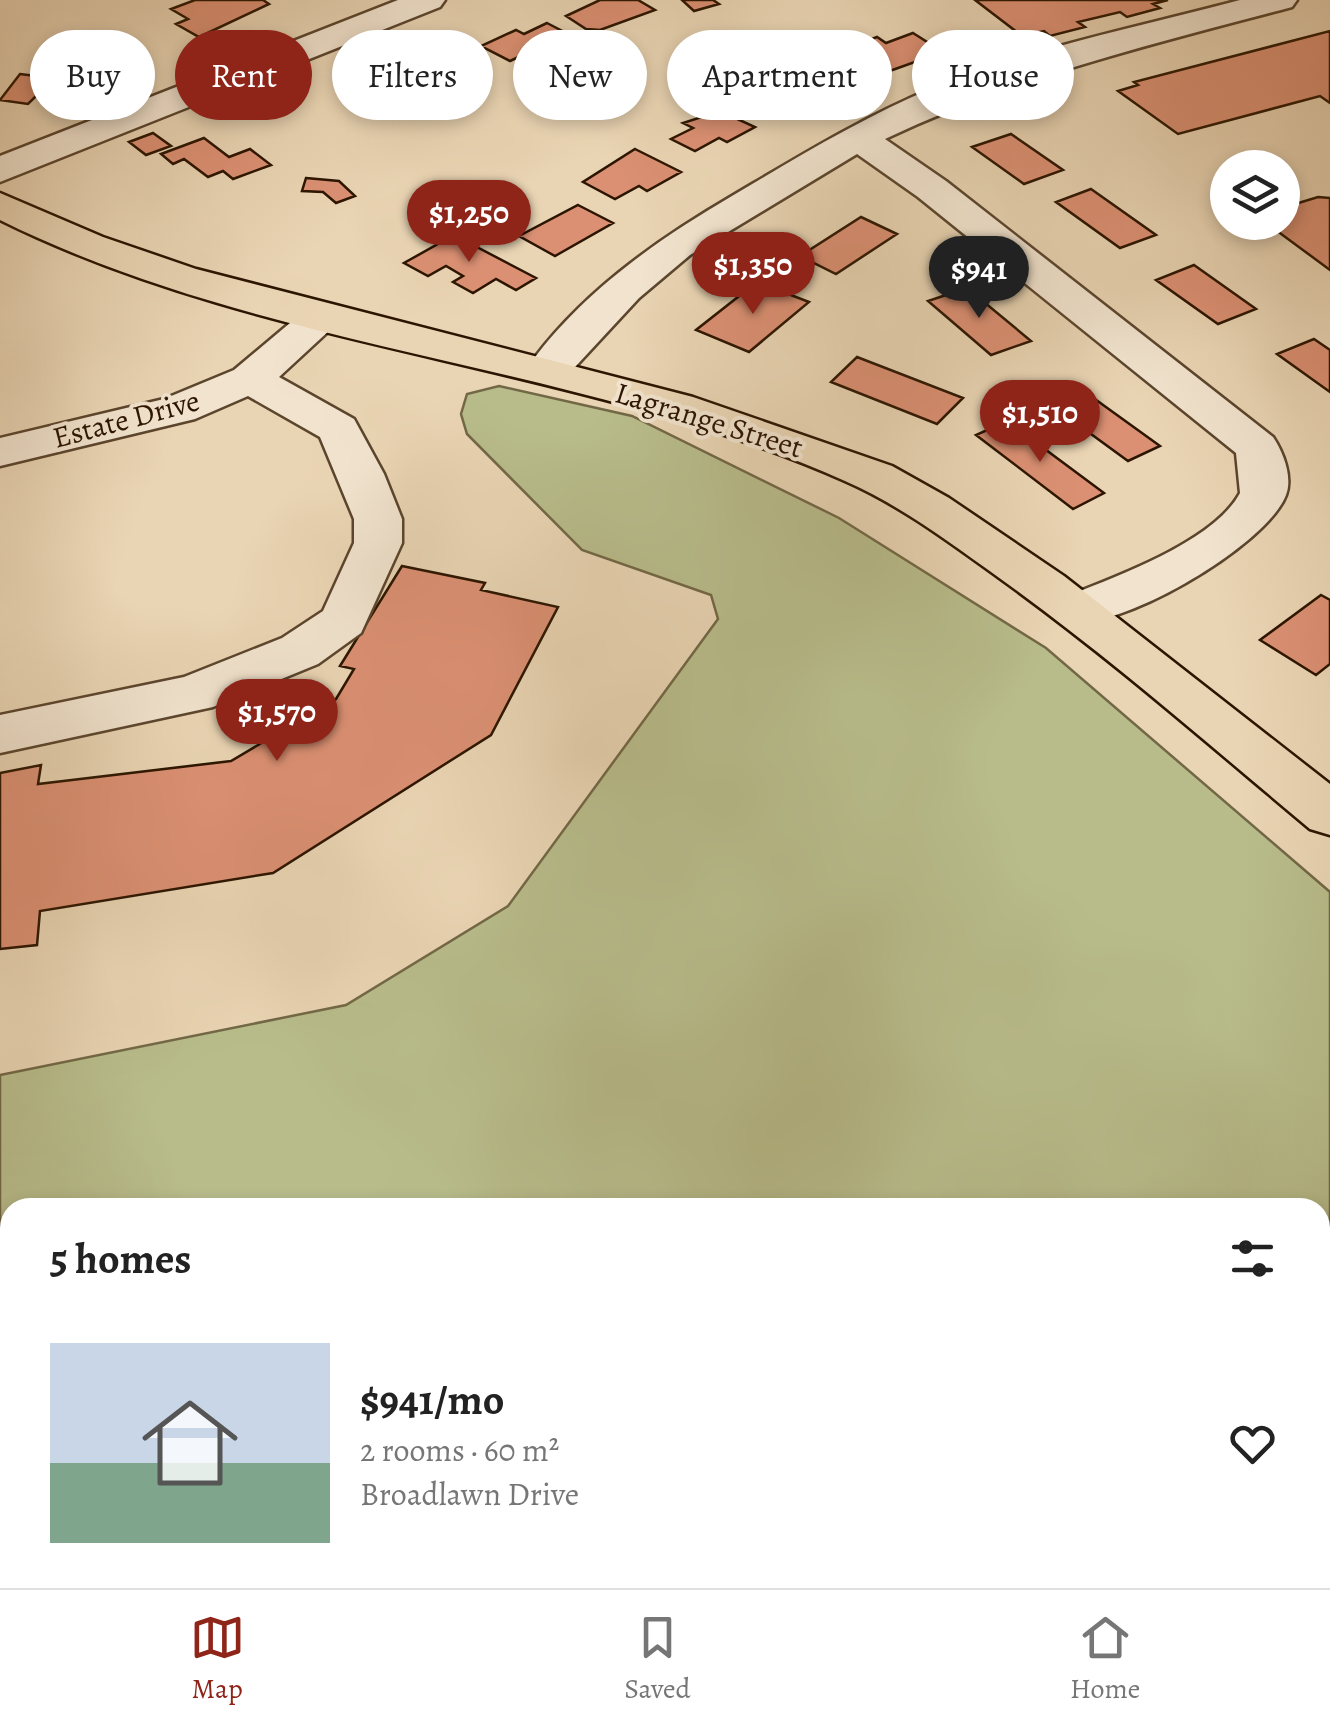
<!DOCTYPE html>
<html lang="en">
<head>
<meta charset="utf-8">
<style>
  :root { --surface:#fff; --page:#f2f2f2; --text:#222; --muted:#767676; --line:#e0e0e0; --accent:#8f2418 }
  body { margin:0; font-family:Alegreya,serif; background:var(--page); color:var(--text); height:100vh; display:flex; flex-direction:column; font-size:38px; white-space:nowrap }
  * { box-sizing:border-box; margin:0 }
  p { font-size:32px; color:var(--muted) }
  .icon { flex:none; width:55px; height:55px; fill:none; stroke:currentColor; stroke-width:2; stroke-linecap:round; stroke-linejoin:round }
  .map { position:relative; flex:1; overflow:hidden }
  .sheet { position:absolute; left:0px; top:1198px; width:1330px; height:392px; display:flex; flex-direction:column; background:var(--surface); border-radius:30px 30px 0 0; box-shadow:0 5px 15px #0003 }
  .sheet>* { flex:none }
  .hud { position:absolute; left:30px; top:30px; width:1270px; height:90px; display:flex; gap:20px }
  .controls { position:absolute; left:1210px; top:150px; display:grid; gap:20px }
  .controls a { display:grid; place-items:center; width:90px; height:90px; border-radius:50%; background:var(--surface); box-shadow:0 5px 15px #0003; font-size:50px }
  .price { position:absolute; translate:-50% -85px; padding:0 22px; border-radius:35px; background:var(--accent); color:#fff; font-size:32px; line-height:65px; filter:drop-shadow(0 2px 5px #0008) }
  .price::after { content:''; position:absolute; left:50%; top:60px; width:30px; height:22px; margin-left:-15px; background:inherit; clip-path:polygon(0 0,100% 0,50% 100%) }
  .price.on { background:#222; color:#fff }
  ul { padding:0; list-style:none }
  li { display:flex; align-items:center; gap:30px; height:250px; padding:0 50px }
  li span { display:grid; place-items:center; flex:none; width:280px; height:200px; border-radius:0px; color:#555 }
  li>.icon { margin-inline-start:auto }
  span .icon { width:120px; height:120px; fill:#fffc; stroke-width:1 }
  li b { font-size:42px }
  h2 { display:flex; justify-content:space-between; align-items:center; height:120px; padding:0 50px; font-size:42px }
  .pill { padding:0 35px; border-radius:45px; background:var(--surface); box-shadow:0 5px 15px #0003; font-size:35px; line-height:90px }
  .pill.on { background:var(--accent); color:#fff }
  .menu { display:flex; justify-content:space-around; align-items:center; height:140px; border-top:2px solid var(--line); background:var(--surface); font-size:28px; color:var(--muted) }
  .menu a { display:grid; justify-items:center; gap:5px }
  .menu .on { color:var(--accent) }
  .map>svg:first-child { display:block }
</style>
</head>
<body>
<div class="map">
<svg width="1330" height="1588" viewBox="0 0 1330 1588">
  <rect width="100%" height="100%" fill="#e9d4b3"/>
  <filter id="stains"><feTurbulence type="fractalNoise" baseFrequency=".002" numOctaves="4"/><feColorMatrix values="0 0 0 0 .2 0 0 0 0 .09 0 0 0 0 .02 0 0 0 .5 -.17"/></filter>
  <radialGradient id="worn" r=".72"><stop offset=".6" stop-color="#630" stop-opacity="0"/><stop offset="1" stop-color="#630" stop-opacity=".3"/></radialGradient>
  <!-- green -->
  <path fill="#b8bc8b" stroke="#726846" stroke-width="2.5" fill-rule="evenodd" d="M499,386L632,416L839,518L1046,648L1330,892V1588H0V1075L346,1005L508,906L718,619L711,595L582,550L467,434L461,414L467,394ZM10,1208H1320V1580H10Z"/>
  <!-- building -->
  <path fill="#db9073" stroke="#2c1500" stroke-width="2.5" d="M195,0H263L269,4L199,37L176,24L188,19L171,9Z
    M600,0H638L655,10L600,30L586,29L566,16Z
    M682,0H713L719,4L694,11Z
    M975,0H1168L1153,4L1160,8L1127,17L1120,12L1078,22L1085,27L1050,36L1044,31L1022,36Z
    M547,23L568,34L510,61L481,46L516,30L524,34Z
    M1330,31V103L1320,96L1178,134L1118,91L1138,85L1134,82Z
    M913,33L943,52L884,73L854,53L869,48L861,43L877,37L886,43Z
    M805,65L841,84L780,112L738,88L761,78L768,82Z
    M432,68L460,83L421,101L393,86Z
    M20,74L83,82L66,99L37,95L28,104L0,100Z
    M720,111L755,127L727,142L719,138L695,151L671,139L693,128L683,123Z
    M153,133L171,146L146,155L129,142Z
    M1011,134L1063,170L1024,184L972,147Z
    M204,138L229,157L250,149L271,165L233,179L223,171L208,177L184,159L173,164L161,154Z
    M635,149L681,172L647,191L639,186L615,199L583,182Z
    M306,178L339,181L355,196L336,203L323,192L302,191Z
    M1091,189L1156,235L1120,248L1056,202Z
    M1318,197L1330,198V270L1265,222H1282V208Z
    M578,205L613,223L555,256L519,236Z
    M861,217L897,234L836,274L800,256Z
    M454,235L536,278L516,290L496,279L473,293L453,282L463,276L446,266L428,276L404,263Z
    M1194,265L1256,309L1218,324L1156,280Z
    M757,282L809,302L749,352L696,330Z
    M967,288L1031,341L991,355L928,301Z
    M1314,339L1330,350V392L1277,354Z
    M857,357L963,398L937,424L831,382Z
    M1074,384L1160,446L1128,461L1043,399Z
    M1007,421L1104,493L1073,509L976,435Z
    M402,566L485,583L481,590L558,607L491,735L273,873L40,911L37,945L0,949V773L41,765L38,784L231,761L336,699L354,669L340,666Z
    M1321,595L1330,600V664L1316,675L1260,640Z"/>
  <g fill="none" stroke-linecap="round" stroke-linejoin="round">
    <!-- minor casing -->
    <g stroke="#5b452d" stroke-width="5">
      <path id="minor" d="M398,0H445L440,7L0,182V156Z
        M1240,0H1297L1292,7C1153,44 1015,77 885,139L946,181L1273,437C1283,452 1293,477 1286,495C1267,546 1113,636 1062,622L1055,610L1062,598C1113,578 1214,542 1240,493L1236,453L918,197L857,154L690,255L639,298L563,380L547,384L531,380L525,371C577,296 655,241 732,196C798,157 863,117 933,88C1031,48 1138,27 1240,0Z
        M324,303L339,307L345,316L279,377L354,419L384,474L402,519V543L361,633L318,664L213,707L0,753V715L184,677L282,638L323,611L354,543V519L320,437L248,396L195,419L0,466V438L164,399L234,370L309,307Z"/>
    </g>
    <!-- major casing -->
    <g stroke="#2c1500" stroke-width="5">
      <path id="major" d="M0,193L103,237L196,269L693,397L892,466L949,498L1064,576L1330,784V835L1310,829C1207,743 1107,655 998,577C949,542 900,505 845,481C574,361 266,352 0,220Z"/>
    </g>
    <!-- minor -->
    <use href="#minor" fill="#f1e3ce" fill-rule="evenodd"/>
    <!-- major -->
    <use href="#major" fill="#e9d4b3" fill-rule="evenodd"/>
  </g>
  <g text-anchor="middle" stroke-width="8" stroke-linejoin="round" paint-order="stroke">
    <!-- street labels -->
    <g font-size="30" fill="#2c1500" stroke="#f1e3ce">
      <text transform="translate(126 419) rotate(-15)" y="10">Estate Drive</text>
      <text transform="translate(709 420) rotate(17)" y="10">Lagrange Street</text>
    </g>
  </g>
  <rect width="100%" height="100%" filter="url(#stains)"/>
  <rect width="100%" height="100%" fill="url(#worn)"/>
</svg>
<div class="controls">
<a><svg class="icon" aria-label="layers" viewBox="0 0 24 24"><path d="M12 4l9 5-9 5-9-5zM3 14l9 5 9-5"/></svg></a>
</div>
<b class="price" style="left:469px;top:265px">$1,250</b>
<b class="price" style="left:753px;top:317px">$1,350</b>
<b class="price on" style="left:979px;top:321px">$941</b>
<b class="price" style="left:1040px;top:465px">$1,510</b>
<b class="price" style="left:277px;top:764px">$1,570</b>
<div class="hud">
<a class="pill">Buy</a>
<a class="pill on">Rent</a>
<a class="pill">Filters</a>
<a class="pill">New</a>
<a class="pill">Apartment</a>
<a class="pill">House</a>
</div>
<section class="sheet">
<h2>5 homes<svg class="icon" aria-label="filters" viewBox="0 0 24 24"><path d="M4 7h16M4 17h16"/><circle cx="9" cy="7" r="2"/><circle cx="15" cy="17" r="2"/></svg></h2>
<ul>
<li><span style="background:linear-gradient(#c9d6e8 60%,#7fa58c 0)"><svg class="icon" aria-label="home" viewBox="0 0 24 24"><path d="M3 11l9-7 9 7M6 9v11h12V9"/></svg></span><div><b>$941/mo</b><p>2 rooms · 60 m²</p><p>Broadlawn Drive</p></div><svg class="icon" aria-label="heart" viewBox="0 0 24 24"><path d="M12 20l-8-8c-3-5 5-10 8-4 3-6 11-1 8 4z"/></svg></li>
</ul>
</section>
</div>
<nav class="menu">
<a class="on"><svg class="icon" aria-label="map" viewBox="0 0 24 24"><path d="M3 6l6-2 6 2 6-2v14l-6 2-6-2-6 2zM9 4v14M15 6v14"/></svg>Map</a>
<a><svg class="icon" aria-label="saved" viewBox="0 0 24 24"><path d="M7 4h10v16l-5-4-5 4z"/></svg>Saved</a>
<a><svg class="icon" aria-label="home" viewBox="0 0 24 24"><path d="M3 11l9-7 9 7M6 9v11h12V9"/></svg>Home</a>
</nav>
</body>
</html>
